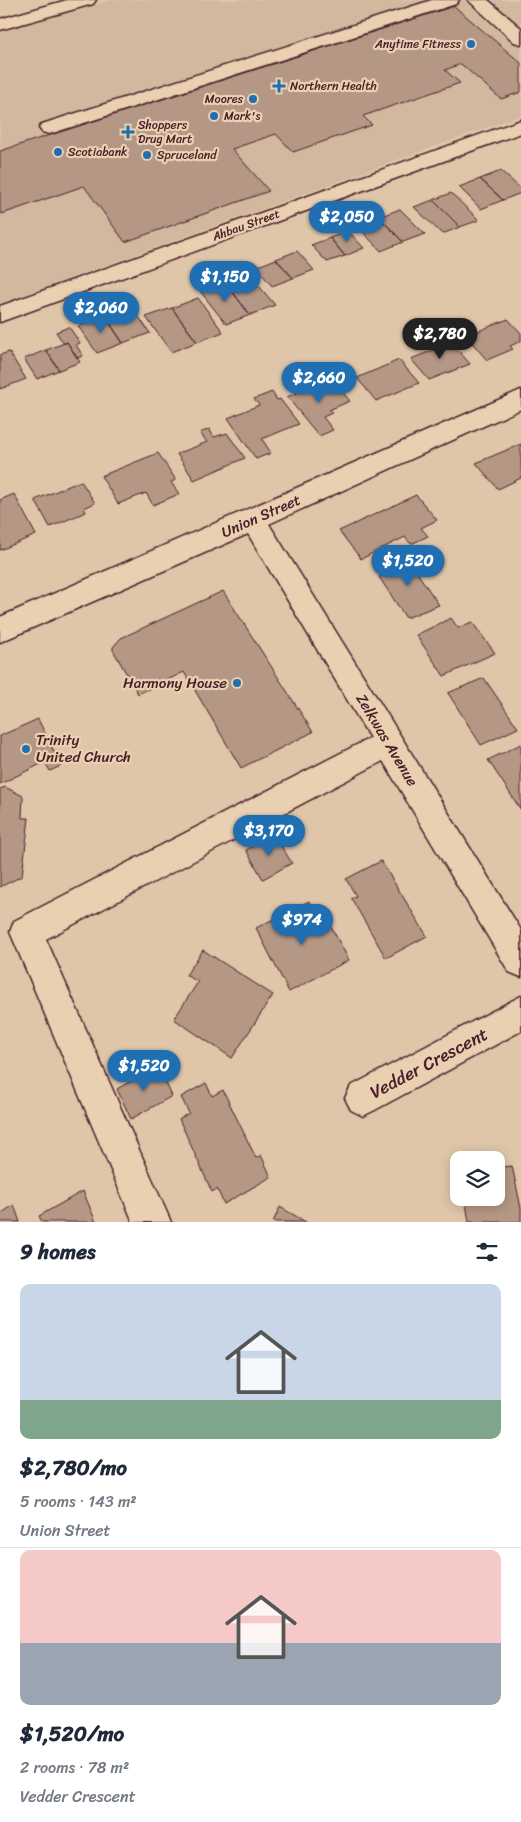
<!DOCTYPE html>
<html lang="en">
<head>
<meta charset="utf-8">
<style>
  :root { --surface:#fff; --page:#f6f6f7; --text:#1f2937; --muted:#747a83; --line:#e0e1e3; --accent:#1f6fb2 }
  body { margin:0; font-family:Sriracha,sans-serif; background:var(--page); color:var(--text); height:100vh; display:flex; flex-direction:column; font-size:19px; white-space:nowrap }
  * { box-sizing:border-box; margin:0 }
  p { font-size:16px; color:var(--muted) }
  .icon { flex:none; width:28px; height:28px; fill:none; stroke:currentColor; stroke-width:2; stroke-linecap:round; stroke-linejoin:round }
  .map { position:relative; height:1222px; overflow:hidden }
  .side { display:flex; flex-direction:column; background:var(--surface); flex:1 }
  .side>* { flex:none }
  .tools { position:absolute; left:450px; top:1151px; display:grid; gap:10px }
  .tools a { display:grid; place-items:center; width:55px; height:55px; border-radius:10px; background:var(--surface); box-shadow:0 2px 12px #0003; font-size:25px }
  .price { position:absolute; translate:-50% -42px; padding:0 11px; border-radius:18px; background:var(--accent); color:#fff; font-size:16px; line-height:32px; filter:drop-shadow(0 1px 2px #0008) }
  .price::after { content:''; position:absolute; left:50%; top:30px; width:15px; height:11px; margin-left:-8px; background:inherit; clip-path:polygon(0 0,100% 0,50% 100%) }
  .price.on { background:#222; color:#fff }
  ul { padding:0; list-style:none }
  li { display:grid; align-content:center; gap:10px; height:265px; padding:0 20px }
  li+li { border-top:1px solid var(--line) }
  li span { display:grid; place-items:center; height:155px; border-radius:10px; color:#555 }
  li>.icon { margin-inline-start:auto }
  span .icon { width:90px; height:90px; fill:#fffc; stroke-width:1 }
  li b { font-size:21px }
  h2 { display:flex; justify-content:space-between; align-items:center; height:60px; padding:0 20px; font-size:21px }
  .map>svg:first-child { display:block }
</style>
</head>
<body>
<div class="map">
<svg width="521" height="1222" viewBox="0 0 521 1222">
  <rect width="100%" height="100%" fill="#dfc6a9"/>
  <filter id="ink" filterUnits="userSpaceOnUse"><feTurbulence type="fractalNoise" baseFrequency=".02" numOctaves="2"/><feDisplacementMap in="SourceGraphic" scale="10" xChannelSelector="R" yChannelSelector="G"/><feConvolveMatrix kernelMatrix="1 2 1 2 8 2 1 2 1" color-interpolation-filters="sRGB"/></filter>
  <g filter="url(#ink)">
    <!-- built -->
    <path fill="#d2b89e" d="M111,0H521V115L0,304V32Z"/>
    <!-- building -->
    <path fill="#b59785" stroke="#4a1f2b" d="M454,6L521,63V92L501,99L461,64L445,70L460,83L363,116L372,125L293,152L276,134L232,149L269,191L125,242L84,186L2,214L0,211V151Z
      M501,171L521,189V193L503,200L480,179Z
      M480,179L503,200L481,209L459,187Z
      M451,193L479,220L460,227L433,200Z
      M433,200L460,227L442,234L414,207Z
      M400,209L425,234L403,242L379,217Z
      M379,217L403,242L381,251L357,226Z
      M348,231L364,248L345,256L330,238Z
      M330,238L345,256L327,262L311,245Z
      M297,251L314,270L293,278L276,259Z
      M276,259L293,278L272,286L256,267Z
      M248,273L275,305L250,315L225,282Z
      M225,282L250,315L226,324L200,291Z
      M198,298L223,332L197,342L172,308Z
      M131,306L150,333L123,343L105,316Z
      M172,308L197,342L171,352L146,317Z
      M105,316L123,343L97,353L78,326Z
      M508,319L521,333V341L510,346L513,349L487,360L466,336Z
      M69,327L80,343L76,345L83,356L77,358L67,342L64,344L56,332Z
      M440,336L447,345L452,343L470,364L429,380L411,359L441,347L434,339Z
      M67,342L80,362L59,370L46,350Z
      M46,350L59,370L37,379L24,359Z
      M9,352L26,379L0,389V355Z
      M399,360L419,383L376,401L357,378Z
      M330,378L350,401L329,410L332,413L323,417L333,430L319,436L287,397Z
      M272,392L277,400L280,399L299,424L262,439L271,453L256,459L228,418L259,405L254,399Z
      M209,429L214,437L227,433L245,458L194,480L177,454L207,442L200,433Z
      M521,444V478L498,489L476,463Z
      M158,453L176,480L171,482L179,494L153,505L146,493L118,504L101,476Z
      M81,481L95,503L84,508L86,512L50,527L35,500Z
      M14,494L36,535L0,550V500Z
      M416,495L437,520L421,528L428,536L411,544L405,537L361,559L339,531Z
      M414,553L421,562L412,565L439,605L406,618L379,577L392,571L386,563Z
      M223,591L313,732L241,768L184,672L138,694L113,650V647L121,638Z
      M451,618L458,628L472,622L495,653L444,676L416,635Z
      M484,678L518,728L481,745L448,693Z
      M38,719L61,766L50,771L45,762L0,784V736Z
      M521,744V810L488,760Z
      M5,787L23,796L22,818H29L22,876L0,887V789Z
      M274,835L292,863L263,879L246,850Z
      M381,861L427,936L386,958L351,898L356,896L346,879Z
      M309,901L318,918L324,914L349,960L289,992L256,928Z
      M203,950L273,995L232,1058L174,1019L198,982L186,975Z
      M158,1066L172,1096L131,1119L117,1089Z
      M206,1083L212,1096L223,1090L256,1158L261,1155L271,1177L224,1204L217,1189L212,1192L179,1119L189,1113L181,1097Z
      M512,1166L521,1208V1222H469L465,1198H496V1168Z
      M83,1191L96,1222H42L39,1216Z
      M14,1205L20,1222H0V1214Z
      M280,1207L306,1222H273Z"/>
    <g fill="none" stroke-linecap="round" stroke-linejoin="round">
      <!-- minor casing -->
      <g stroke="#4a1f2b" stroke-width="3">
        <path id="minor" d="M67,0H96L93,4L0,30V19Z
          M432,0H459L456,4L56,132L49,134L42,132L39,128L42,124Z
          M468,0H488L521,28V44L514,42Z
          M521,120V133L0,322V306Z
          M521,390V409L269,524L521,930V977L509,972L383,761L46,939L171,1222H133L10,932L14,921L370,738L248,534L0,642V617Z
          M521,996V1031L375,1110L363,1116L351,1110L345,1098L351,1086Z"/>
      </g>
      <!-- minor -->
      <use href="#minor" fill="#e9d0b1" fill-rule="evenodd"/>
    </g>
  </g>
  <!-- markers -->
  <g fill="#1f6fb2" stroke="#e9d0b1" stroke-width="2">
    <circle cx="471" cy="44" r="5"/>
    <path d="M276.5 78.5h5v5h5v5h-5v5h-5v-5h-5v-5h5z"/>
    <circle cx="253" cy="99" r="5"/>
    <circle cx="214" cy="116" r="5"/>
    <path d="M125.5 124.5h5v5h5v5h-5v5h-5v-5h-5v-5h5z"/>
    <circle cx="58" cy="152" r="5"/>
    <circle cx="147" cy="155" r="5"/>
    <circle cx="237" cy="683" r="5"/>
    <circle cx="26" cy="749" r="5"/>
  </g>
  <g text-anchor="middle" stroke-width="4.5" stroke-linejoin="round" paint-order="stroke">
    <!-- far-poi labels -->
    <g font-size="12" fill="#4a1f2b" stroke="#e9d0b1" text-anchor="start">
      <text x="461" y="48" text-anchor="end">Anytime Fitness</text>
      <text x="290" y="90">Northern Health</text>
      <text x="243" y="103" text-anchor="end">Moores</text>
      <text x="224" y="120">Mark's</text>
      <text x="138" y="129">Shoppers<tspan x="138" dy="14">Drug Mart</tspan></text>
      <text x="68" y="156">Scotiabank</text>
      <text x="157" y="159">Spruceland</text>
    </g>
    <!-- far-street labels -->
    <g font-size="12" fill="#4a1f2b" stroke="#e9d0b1">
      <text transform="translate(246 225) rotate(-20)" y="4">Ahbau Street</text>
    </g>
    <!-- street labels -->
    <g font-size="15" fill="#4a1f2b" stroke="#e9d0b1">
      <text transform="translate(261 516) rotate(-24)" y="5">Union Street</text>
      <text transform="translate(387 740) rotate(59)" y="5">Zelkwas Avenue</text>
    </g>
    <!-- poi labels -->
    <g font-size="15" fill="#4a1f2b" stroke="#e9d0b1" text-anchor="end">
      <text x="227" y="688">Harmony House</text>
      <text x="36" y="745" text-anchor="start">Trinity<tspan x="36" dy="17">United Church</tspan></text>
    </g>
    <!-- near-street labels -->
    <g font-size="18" fill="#4a1f2b" stroke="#e9d0b1">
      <text transform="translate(429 1063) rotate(-28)" y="6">Vedder Crescent</text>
    </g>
  </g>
</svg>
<div class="tools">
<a><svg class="icon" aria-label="layers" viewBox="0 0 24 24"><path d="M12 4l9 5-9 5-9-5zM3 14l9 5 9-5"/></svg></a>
</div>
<b class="price" style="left:347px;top:243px">$2,050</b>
<b class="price" style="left:225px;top:303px">$1,150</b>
<b class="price" style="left:101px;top:334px">$2,060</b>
<b class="price on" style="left:440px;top:360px">$2,780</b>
<b class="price" style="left:319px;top:404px">$2,660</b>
<b class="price" style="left:408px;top:587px">$1,520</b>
<b class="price" style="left:269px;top:857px">$3,170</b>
<b class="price" style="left:302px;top:946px">$974</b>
<b class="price" style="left:144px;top:1092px">$1,520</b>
</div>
<section class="side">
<h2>9 homes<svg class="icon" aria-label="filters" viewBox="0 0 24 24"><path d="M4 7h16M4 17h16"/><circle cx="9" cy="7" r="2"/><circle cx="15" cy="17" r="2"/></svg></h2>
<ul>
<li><span style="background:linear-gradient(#c9d6e8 75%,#7fa58c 0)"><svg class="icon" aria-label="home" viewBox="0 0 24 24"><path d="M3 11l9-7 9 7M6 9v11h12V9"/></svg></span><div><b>$2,780/mo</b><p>5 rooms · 143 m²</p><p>Union Street</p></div></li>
<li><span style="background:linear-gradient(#f6c9c9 60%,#9aa5b1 0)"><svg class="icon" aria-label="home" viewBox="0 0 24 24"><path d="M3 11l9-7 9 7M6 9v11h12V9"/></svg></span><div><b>$1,520/mo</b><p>2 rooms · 78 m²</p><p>Vedder Crescent</p></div></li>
</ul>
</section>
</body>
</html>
